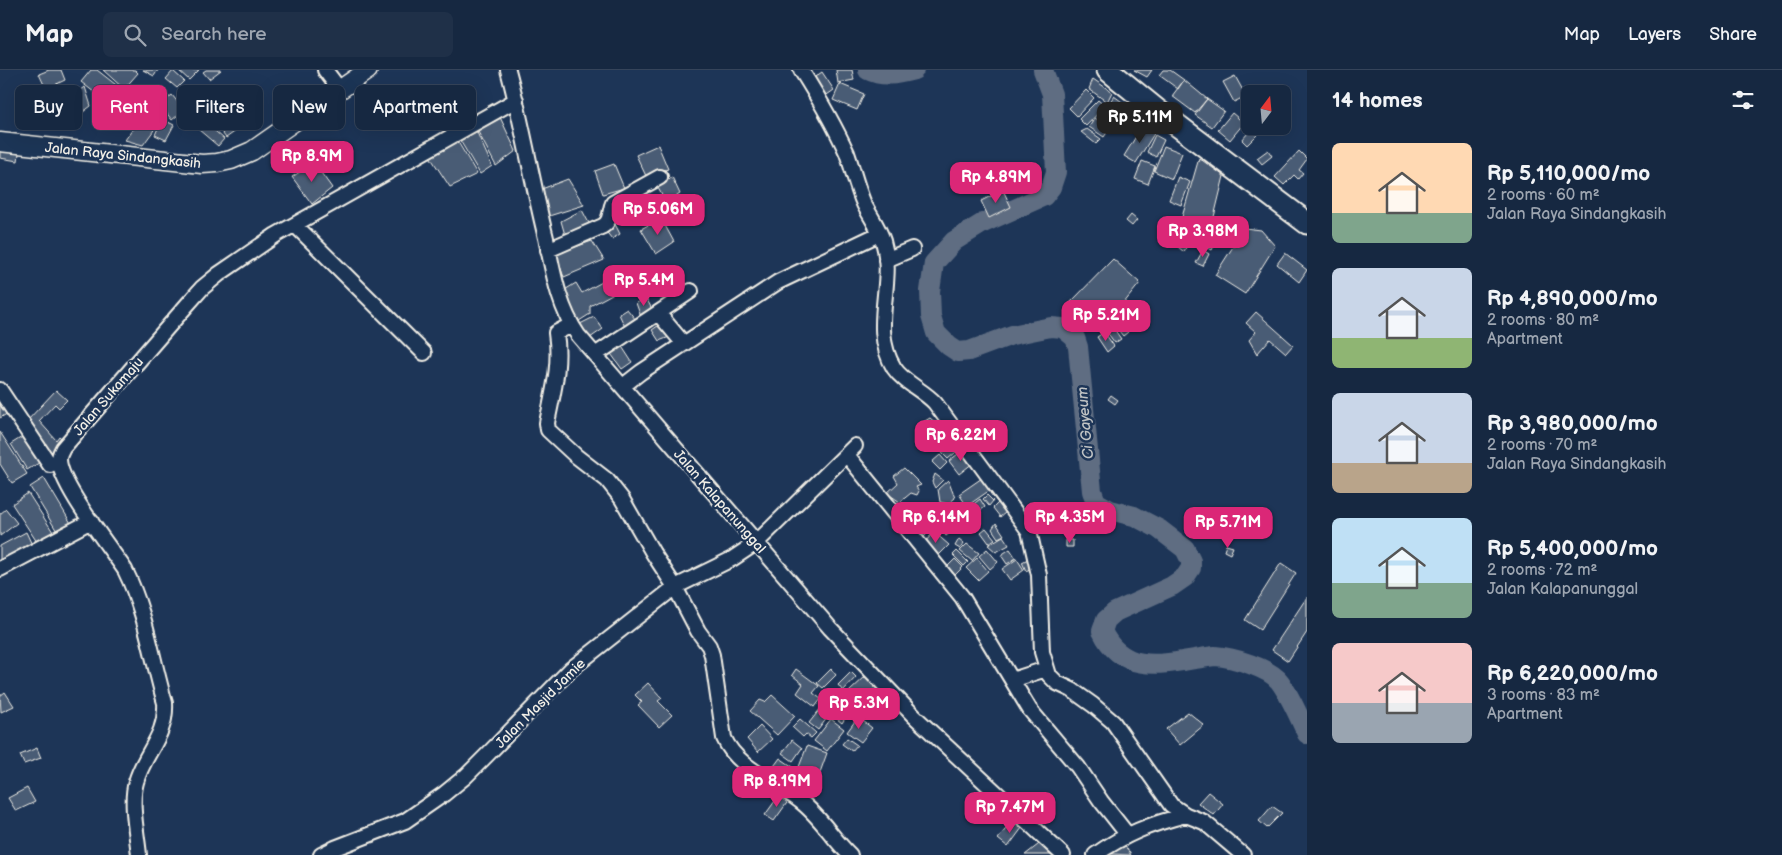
<!DOCTYPE html>
<html lang="en">
<head>
<meta charset="utf-8">
<style>
  :root { --surface:#162841; --page:#1f3048; --text:#f1f3f6; --muted:#9ea6b1; --line:#35445a; --accent:#db2777 }
  body { margin:0; font-family:"Balsamiq Sans",sans-serif; background:var(--page); color:var(--text); height:100vh; display:flex; flex-direction:column; font-size:19px; white-space:nowrap }
  * { box-sizing:border-box; margin:0 }
  p { font-size:16px; color:var(--muted) }
  .icon { flex:none; width:28px; height:28px; fill:none; stroke:currentColor; stroke-width:2; stroke-linecap:round; stroke-linejoin:round }
  .map { position:relative; flex:1; overflow:hidden }
  .sheet { display:flex; flex-direction:column; background:var(--surface); width:475px }
  .sheet>* { flex:none }
  .top-card { position:absolute; left:15px; top:15px; width:475px; height:45px; display:flex; gap:10px }
  .needle { width:32px; rotate:16deg }
  .tools { position:absolute; left:1241px; top:15px; display:grid; gap:10px }
  .tools a { display:grid; place-items:center; width:50px; height:50px; border-radius:8px; background:var(--surface); box-shadow:0 5px 20px #0002,0 0 0 1px var(--line); font-size:25px }
  .price { position:absolute; translate:-50% -42px; padding:0 11px; border-radius:10px; background:var(--accent); color:#fff; font-size:16px; line-height:32px; filter:drop-shadow(0 1px 2px #0008) }
  .price::after { content:''; position:absolute; left:50%; top:30px; width:15px; height:11px; margin-left:-8px; background:inherit; clip-path:polygon(0 0,100% 0,50% 100%) }
  .price.on { background:#222; color:#fff }
  ul { padding:0; list-style:none }
  li { display:flex; align-items:center; gap:15px; height:125px; padding:0 25px }
  li span { display:grid; place-items:center; flex:none; width:140px; height:100px; border-radius:8px; color:#555 }
  li>.icon { margin-inline-start:auto }
  span .icon { width:60px; height:60px; fill:#fffc; stroke-width:1 }
  li b { font-size:21px }
  h2 { display:flex; justify-content:space-between; align-items:center; height:60px; padding:0 25px; font-size:21px }
  .tag { padding:0 18px; border-radius:8px; background:var(--surface); box-shadow:0 5px 20px #0002,0 0 0 1px var(--line); font-size:18px; line-height:45px }
  .tag.on { background:var(--accent); color:#fff }
  header { display:flex; align-items:center; gap:30px; box-sizing:border-box; height:70px; padding:0 25px; background:var(--surface); border-bottom:1px solid var(--line) }
  header strong { font-size:24px }
  nav { display:flex; gap:28px; margin-inline-start:auto; font-size:18px }
  .search { width:350px; height:45px; background:var(--page); display:flex; align-items:center; gap:12px; box-sizing:border-box; padding:0 18px; border-radius:8px; color:var(--muted); font-size:19px }
  main { display:flex; flex:1; min-height:0 }
  .map>svg:first-child { display:block }
</style>
</head>
<body>
<header>
<strong>Map</strong>
<div class="search"><svg class="icon" aria-label="search" viewBox="0 0 24 24"><circle cx="10" cy="10" r="6"/><path d="M15 15l6 6"/></svg>Search here</div>
<nav><a>Map</a><a>Layers</a><a>Share</a></nav>
</header>
<main>
<div class="map">
<svg width="1307" height="785" viewBox="0 0 1307 785">
  <rect width="100%" height="100%" fill="#1d3557"/>
  <filter id="ink" filterUnits="userSpaceOnUse"><feTurbulence type="fractalNoise" baseFrequency=".02" numOctaves="2"/><feDisplacementMap in="SourceGraphic" scale="10" xChannelSelector="R" yChannelSelector="G"/><feConvolveMatrix kernelMatrix="1 2 1 2 8 2 1 2 1" color-interpolation-filters="sRGB"/></filter>
  <g filter="url(#ink)">
    <g fill="none" stroke-linecap="round" stroke-linejoin="round">
      <!-- river -->
      <path stroke="#5e6d82" stroke-width="20" d="M868,0C884,8 898,4 914,0
        M1043,0L1052,24L1056,102L1051,117L1044,126L983,153L954,171L934,193L930,221L931,246L936,263L949,276L958,282L969,281L1012,265L1051,257L1063,258L1075,268L1078,277L1092,421L1096,432L1110,440L1134,446L1159,459L1185,479L1191,491V498L1185,507L1172,516L1115,542L1106,550L1102,561C1125,610 1172,591 1215,586C1232,587 1270,598 1280,612C1291,627 1299,647 1307,664"/>
    </g>
    <!-- building -->
    <path fill="#485b74" stroke="#f4f1e8" d="M49,0H61L65,10L46,19L39,4Z
      M91,0H97L120,18L108,33L81,12Z
      M103,0H135L138,3L124,19Z
      M143,0H158L154,6Z
      M178,0H199L189,10Z
      M206,0H221L209,9L203,2Z
      M836,0H852L854,10L838,13Z
      M1134,0H1152L1147,7Z
      M1163,0H1170L1184,10L1178,19L1159,5Z
      M173,1L184,11L177,18L166,9Z
      M822,2L834,20L824,27L812,9Z
      M1235,6L1246,26L1234,32L1223,12Z
      M1093,9L1112,22L1107,32L1089,19Z
      M1184,10L1207,29L1195,43L1172,26Z
      M840,14L864,24L857,40L833,30Z
      M131,16L141,22L131,37L121,30Z
      M149,16L155,23L149,29L144,23Z
      M85,17L91,36L83,42L72,28Z
      M1086,20L1094,28L1077,46L1069,38Z
      M212,21L240,58L226,68L199,33Z
      M172,25L184,40L172,50L160,35Z
      M1114,26L1125,34L1109,55L1099,47Z
      M1207,29L1224,41L1212,57L1195,45Z
      M1098,30L1105,36L1086,56L1079,49Z
      M144,32L152,40L145,47L137,39Z
      M1249,35L1250,36V50L1243,40Z
      M155,38L164,46L156,55L147,48Z
      M1232,43L1244,53L1230,70L1218,60Z
      M499,45L516,81L496,96L475,56Z
      M198,46L224,69L218,76L192,54Z
      M1095,48L1110,58L1104,67L1089,57Z
      M140,49L154,60L143,75L125,70Z
      M162,49L174,55L166,70L155,65Z
      M1143,55L1155,62L1136,93L1124,86Z
      M1254,56L1260,62L1247,75L1242,70Z
      M475,58L492,96L480,104L458,67Z
      M1087,59L1101,69L1096,74L1081,62Z
      M1155,65L1164,70L1156,87L1147,82Z
      M455,67L477,104L450,117L427,82Z
      M658,75L668,99L646,106L636,85Z
      M1164,76L1182,83L1172,109L1154,101Z
      M0,80L19,83L18,91L0,88Z
      M1268,80L1272,86L1262,94L1257,88Z
      M1299,81L1307,89L1299,100L1303,103L1298,109L1294,105L1284,115L1275,107Z
      M1199,88L1224,106L1213,151L1198,167L1178,161Z
      M1142,91L1155,96L1148,114L1135,109Z
      M314,93L332,118L312,134L292,107Z
      M614,94L624,118L603,124L595,101Z
      M672,107L680,124L666,133L657,116Z
      M1178,107L1190,112L1181,135L1169,130Z
      M568,109L584,135L549,146L539,120Z
      M1003,120L1011,137L989,148L981,131Z
      M628,130L637,144L621,150L613,136Z
      M582,140L590,155L565,165L561,151Z
      M1131,145L1137,150L1132,156L1126,151Z
      M661,148L674,172L656,184L641,159Z
      M614,152L620,164L612,169L604,159Z
      M1245,158L1261,160L1275,176L1245,224L1215,205Z
      M1174,162L1189,170L1184,182L1170,170Z
      M1205,166L1216,172L1212,180L1201,174Z
      M592,171L604,190L564,207L555,184Z
      M1203,180L1209,184L1203,196L1196,193Z
      M1285,183L1307,200L1299,212L1277,194Z
      M1113,189L1140,213L1102,260L1071,232Z
      M615,205L625,217L590,236V244L579,251L563,221L576,213L582,223Z
      M681,205L687,216L676,226L669,213Z
      M646,228L652,239L641,247L636,233Z
      M627,239L636,250L625,257L619,244Z
      M1256,242L1293,275L1286,283L1270,269L1257,284L1249,270L1256,262L1246,253Z
      M594,247L603,259L590,268L580,254Z
      M1121,252L1128,262L1123,266L1115,256Z
      M662,253L672,266L659,271L652,260Z
      M1112,256L1121,269L1115,273L1106,261Z
      M1104,262L1114,276L1107,282L1097,267Z
      M621,275L632,292L622,299L609,281Z
      M56,320L67,330L59,338L55,334L39,351L56,370L59,366L66,372L54,385L41,372L43,370L31,359L33,357L27,351Z
      M1111,325L1118,330L1115,334L1108,329Z
      M0,327L10,342L0,348Z
      M930,348L936,353L929,361L920,354Z
      M0,362L27,404L12,413L0,394Z
      M27,364L44,390L27,400L11,374Z
      M958,370L963,376L948,389L942,383Z
      M963,380L973,393L959,404L949,391Z
      M940,385L947,393L940,400L932,392Z
      M904,398L921,415L916,417L919,421L917,425L911,423L900,432L887,423L898,413L894,406Z
      M935,404L943,410L935,418L932,412Z
      M985,406L993,418L967,436L959,424Z
      M44,408L72,455L58,463L30,417Z
      M948,410L955,428L948,434L940,432L938,419Z
      M995,421L1010,439L1000,447L993,438L998,433L990,423Z
      M28,423L53,462L37,472L12,434Z
      M987,425L993,431L989,436L983,429Z
      M980,429L985,437L976,444L970,437Z
      M963,437L971,446L961,455L953,445Z
      M6,439L17,453L0,466V444Z
      M947,446L956,458L946,466L937,454Z
      M1063,447L1073,448L1072,462L1063,461Z
      M927,448L935,455L923,468L915,461Z
      M996,453L1004,465L998,468L992,459Z
      M986,458L995,469L989,473L981,462Z
      M26,462L33,477L0,494V476Z
      M934,462L949,475L938,486L924,473Z
      M1003,466L1009,475L996,482L988,475Z
      M959,469L964,473L960,479L955,476Z
      M1066,470H1073V477H1066Z
      M967,474L979,483L972,491L960,481Z
      M1226,475L1233,477L1230,484L1224,481Z
      M987,479L998,492L990,499L979,486Z
      M1010,479L1016,488L1007,494L1001,485Z
      M957,481L968,492L964,496L953,485Z
      M977,488L988,501L978,510L966,498Z
      M1030,488L1035,496L1026,501L1022,492Z
      M955,489L963,497L954,506L946,498Z
      M1017,489L1024,500L1010,510L1002,499Z
      M1281,493L1296,503L1260,560L1245,550Z
      M1307,527V562L1288,591L1272,580Z
      M796,599L819,616L813,623L821,629L815,637L797,623L803,614L792,605Z
      M831,599L836,605L823,618L817,613Z
      M851,602L856,607L843,621L838,615Z
      M867,605L881,620L863,636L849,622Z
      M648,613L662,628L658,631L672,645L659,657L638,635L642,632L635,625Z
      M5,622L14,636L1,642L0,626Z
      M772,625L795,646L777,665L750,641L760,630L765,632Z
      M829,626L837,633L830,642L822,635Z
      M841,634L850,641L842,653L832,645Z
      M821,638L830,644L818,660L809,653Z
      M1188,642L1204,655L1180,675L1166,659Z
      M858,647L872,658L861,672L847,662Z
      M800,649L816,663L811,668L806,664L803,667L792,657Z
      M831,649L844,659L827,681L814,671Z
      M760,656L772,669L758,682L747,669Z
      M847,668L857,675L852,681L842,674Z
      M792,670L802,678L793,691L782,683Z
      M807,676L827,683L818,708L810,705L807,715L794,710Z
      M37,678L41,688L24,694L20,685Z
      M780,688L793,697L782,712L769,703Z
      M27,718L35,732L16,741L8,728Z
      M1208,722L1223,734L1214,745L1198,733Z
      M780,724L789,730L774,751L765,745Z
      M1272,736L1282,743L1267,758L1259,751Z
      M1012,751L1022,758L1008,777L998,769Z
      M1043,771L1053,785H1025Z
      M1125,776L1131,785L1110,784Z"/>
    <g fill="none" stroke-linecap="round" stroke-linejoin="round">
      <!-- minor casing -->
      <g stroke="#f4f1e8" stroke-width="18">
        <path id="minor" d="M325,0L340,20
          M508,0C523,55 532,112 546,168C553,201 558,236 578,265L830,558L914,646L1063,785
          M801,0C818,27 834,54 847,83C853,100 857,118 864,134C870,146 879,158 883,171C896,213 869,257 894,298C904,313 923,320 935,333L1029,461L1039,505L1042,582L1049,605L1057,613L1072,620L1093,635L1113,652L1171,735L1186,745L1204,752L1243,785
          M295,155L424,283
          M548,180L603,156C612,150 609,141 613,133L660,107
          M886,190L912,179
          M658,243L684,274
          M571,255L556,263C561,295 553,322 547,353L548,360L576,386L607,410L622,429L653,483L675,517L698,561L709,576L712,585L724,668C736,697 776,712 800,731C820,746 832,768 850,785
          M595,285L691,221
          M623,316L641,302L778,212L879,164
          M0,320L50,395
          M847,385L962,527L1030,640L1078,697L1101,731L1127,764
          M0,499L91,451
          M1012,610L1046,599
          M139,785C137,764 130,733 136,712C144,683 167,666 165,633C152,589 146,542 125,500C110,477 59,414 59,389C59,385 61,382 63,378L187,235L202,218L219,204L276,165L516,30
          M321,785L335,778L405,751L444,724L466,706L487,685L571,599L675,517L732,489L756,473L855,376
          M1095,785C1125,764 1150,754 1186,745"/>
      </g>
      <!-- major casing -->
      <g stroke="#f4f1e8" stroke-width="21">
        <path id="major" d="M0,72L202,94L217,93L231,90L252,81L368,0"/>
      </g>
      <!-- highway casing -->
      <g stroke="#f4f1e8" stroke-width="25">
        <path id="highway" d="M1108,0L1157,40L1307,153"/>
      </g>
      <!-- minor -->
      <use href="#minor" stroke="#1d3557" stroke-width="14"/>
      <!-- major -->
      <use href="#major" stroke="#1d3557" stroke-width="18"/>
      <!-- highway -->
      <use href="#highway" stroke="#1d3557" stroke-width="21"/>
    </g>
  </g>
  <g text-anchor="middle" stroke-width="5" stroke-linejoin="round" paint-order="stroke">
    <!-- street labels -->
    <g font-size="14" fill="#f4f1e8" stroke="#1d3557">
      <text transform="translate(123 85) rotate(6)" y="5">Jalan Raya Sindangkasih</text>
      <text transform="translate(108 326) rotate(-49)" y="5">Jalan Sukamaju</text>
      <text transform="translate(720 431) rotate(49)" y="5">Jalan Kalapanunggal</text>
      <text transform="translate(540 633) rotate(-45)" y="5">Jalan Masjid Jamie</text>
    </g>
    <!-- water labels -->
    <g font-size="15" font-style="italic" fill="#c0c3c4" stroke="#1d3557">
      <text transform="translate(1085 353) rotate(-95)" y="5">Ci Gayeum</text>
    </g>
  </g>
</svg>
<div class="tools">
<a><svg class="needle" viewBox="-14 -14 28 28"><path d="M0-13l5 13h-10z" fill="#e53935"/><path d="M0 13l5-13h-10z" fill="#9ea6b1"/></svg></a>
</div>
<b class="price on" style="left:1140px;top:74px">Rp 5.11M</b>
<b class="price" style="left:312px;top:113px">Rp 8.9M</b>
<b class="price" style="left:996px;top:134px">Rp 4.89M</b>
<b class="price" style="left:658px;top:166px">Rp 5.06M</b>
<b class="price" style="left:1203px;top:188px">Rp 3.98M</b>
<b class="price" style="left:644px;top:237px">Rp 5.4M</b>
<b class="price" style="left:1106px;top:272px">Rp 5.21M</b>
<b class="price" style="left:961px;top:392px">Rp 6.22M</b>
<b class="price" style="left:936px;top:474px">Rp 6.14M</b>
<b class="price" style="left:1070px;top:474px">Rp 4.35M</b>
<b class="price" style="left:1228px;top:479px">Rp 5.71M</b>
<b class="price" style="left:859px;top:660px">Rp 5.3M</b>
<b class="price" style="left:777px;top:738px">Rp 8.19M</b>
<b class="price" style="left:1010px;top:764px">Rp 7.47M</b>
<div class="top-card">
<a class="tag">Buy</a>
<a class="tag on">Rent</a>
<a class="tag">Filters</a>
<a class="tag">New</a>
<a class="tag">Apartment</a>
</div>
</div>
<section class="sheet">
<h2>14 homes<svg class="icon" aria-label="filters" viewBox="0 0 24 24"><path d="M4 7h16M4 17h16"/><circle cx="9" cy="7" r="2"/><circle cx="15" cy="17" r="2"/></svg></h2>
<ul>
<li><span style="background:linear-gradient(#ffd9b3 70%,#7fa58c 0)"><svg class="icon" aria-label="home" viewBox="0 0 24 24"><path d="M3 11l9-7 9 7M6 9v11h12V9"/></svg></span><div><b>Rp 5,110,000/mo</b><p>2 rooms · 60 m²</p><p>Jalan Raya Sindangkasih</p></div></li>
<li><span style="background:linear-gradient(#c9d6e8 70%,#8fb573 0)"><svg class="icon" aria-label="home" viewBox="0 0 24 24"><path d="M3 11l9-7 9 7M6 9v11h12V9"/></svg></span><div><b>Rp 4,890,000/mo</b><p>2 rooms · 80 m²</p><p>Apartment</p></div></li>
<li><span style="background:linear-gradient(#c9d6e8 70%,#b9a48a 0)"><svg class="icon" aria-label="home" viewBox="0 0 24 24"><path d="M3 11l9-7 9 7M6 9v11h12V9"/></svg></span><div><b>Rp 3,980,000/mo</b><p>2 rooms · 70 m²</p><p>Jalan Raya Sindangkasih</p></div></li>
<li><span style="background:linear-gradient(#bfe0f5 65%,#7fa58c 0)"><svg class="icon" aria-label="home" viewBox="0 0 24 24"><path d="M3 11l9-7 9 7M6 9v11h12V9"/></svg></span><div><b>Rp 5,400,000/mo</b><p>2 rooms · 72 m²</p><p>Jalan Kalapanunggal</p></div></li>
<li><span style="background:linear-gradient(#f6c9c9 60%,#9aa5b1 0)"><svg class="icon" aria-label="home" viewBox="0 0 24 24"><path d="M3 11l9-7 9 7M6 9v11h12V9"/></svg></span><div><b>Rp 6,220,000/mo</b><p>3 rooms · 83 m²</p><p>Apartment</p></div></li>
</ul>
</section>
</main>
</body>
</html>
